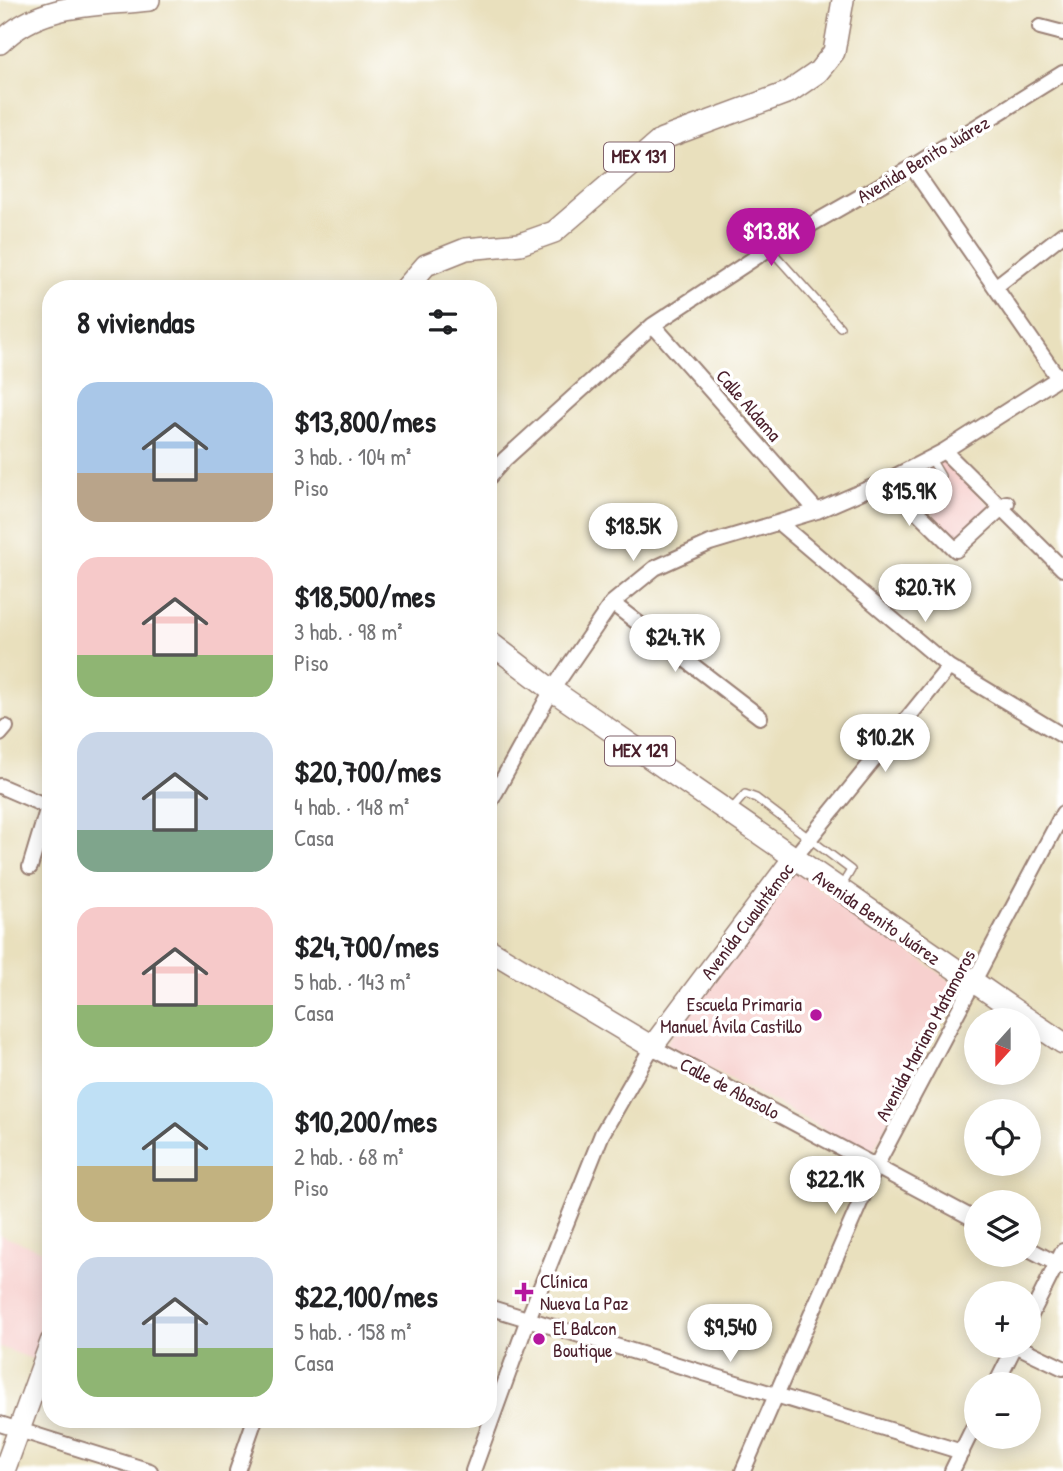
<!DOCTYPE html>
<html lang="es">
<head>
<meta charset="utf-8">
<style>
  :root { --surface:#fff; --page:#f6f6f6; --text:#202124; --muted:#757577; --accent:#b5179e }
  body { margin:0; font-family:"Patrick Hand",sans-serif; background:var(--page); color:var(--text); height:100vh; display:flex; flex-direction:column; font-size:26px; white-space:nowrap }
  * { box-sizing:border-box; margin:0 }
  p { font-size:23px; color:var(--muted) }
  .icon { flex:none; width:38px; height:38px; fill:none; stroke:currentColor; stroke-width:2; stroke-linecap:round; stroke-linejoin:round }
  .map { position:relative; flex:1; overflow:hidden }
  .side { position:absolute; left:42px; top:280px; width:455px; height:1148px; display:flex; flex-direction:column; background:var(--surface); border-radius:28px; box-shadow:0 4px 18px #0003 }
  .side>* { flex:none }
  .needle { width:46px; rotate:201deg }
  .tools { position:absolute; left:964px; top:1008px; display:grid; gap:14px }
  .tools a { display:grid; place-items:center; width:77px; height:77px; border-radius:50%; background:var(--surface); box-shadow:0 4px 18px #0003; font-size:35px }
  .price { position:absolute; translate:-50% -60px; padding:0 16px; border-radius:24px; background:#fff; color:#222; font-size:23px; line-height:46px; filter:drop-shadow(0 2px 4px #0008) }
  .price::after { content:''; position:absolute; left:50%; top:42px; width:21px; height:16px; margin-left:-10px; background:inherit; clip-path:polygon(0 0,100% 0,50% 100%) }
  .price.active { background:var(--accent); color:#fff }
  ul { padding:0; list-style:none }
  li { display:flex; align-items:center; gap:21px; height:175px; padding:0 35px }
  li span { display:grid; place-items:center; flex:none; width:196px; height:140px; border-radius:21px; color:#555 }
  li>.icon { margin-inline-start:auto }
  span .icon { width:84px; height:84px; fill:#fffc; stroke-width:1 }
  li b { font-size:30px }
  h2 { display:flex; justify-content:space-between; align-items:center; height:84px; padding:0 35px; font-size:30px }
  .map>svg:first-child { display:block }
</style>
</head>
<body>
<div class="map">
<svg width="1063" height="1471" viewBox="0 0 1063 1471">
  <rect width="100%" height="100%" fill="#fff"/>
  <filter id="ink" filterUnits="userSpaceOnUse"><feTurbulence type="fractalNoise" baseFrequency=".0143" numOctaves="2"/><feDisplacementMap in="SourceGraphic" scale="14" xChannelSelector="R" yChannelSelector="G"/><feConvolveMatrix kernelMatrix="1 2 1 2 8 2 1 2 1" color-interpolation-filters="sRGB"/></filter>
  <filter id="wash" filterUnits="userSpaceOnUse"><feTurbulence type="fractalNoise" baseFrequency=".00686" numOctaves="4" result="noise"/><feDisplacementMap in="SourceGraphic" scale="28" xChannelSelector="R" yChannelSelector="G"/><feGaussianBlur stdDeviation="1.57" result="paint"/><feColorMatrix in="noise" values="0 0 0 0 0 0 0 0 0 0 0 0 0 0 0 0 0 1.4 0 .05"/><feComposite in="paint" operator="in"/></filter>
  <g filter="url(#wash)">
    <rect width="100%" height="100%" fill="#e9e0bd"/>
    <!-- built -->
    <path fill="#f7d0ce" d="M943,459L991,507L958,540L900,482Z
      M794,871L960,987L871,1155L666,1044Z
      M0,1235L51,1254V1325L38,1361L0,1347Z"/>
  </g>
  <g filter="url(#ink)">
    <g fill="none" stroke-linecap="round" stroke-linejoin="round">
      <!-- lane casing -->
      <g stroke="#9a8074" stroke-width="10">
        <path id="lane" d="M770,249L840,327
          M931,459L941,476
          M730,811L745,794L756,798L851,870L841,887"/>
      </g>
      <!-- street casing -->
      <g stroke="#9a8074" stroke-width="18">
        <path id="street" d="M1040,27L1063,33
          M912,167L1058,378
          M995,287L1063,234
          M653,325L817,511
          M944,451L1063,569
          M488,478L505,459L653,325L770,248L912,167L1063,73
          M886,481L956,550L1007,503
          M779,523L949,667L1063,736
          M612,603L760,717
          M0,734L6,727
          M0,786L51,808
          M488,806L552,690L612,603L655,568L710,543L817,511L886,481L944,451L1063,375
          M793,859L949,667
          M30,867L48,807
          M1029,1249L1063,1267
          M488,1307L962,1452
          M1029,1319L1063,1251
          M1017,1346L1063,1368
          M996,1384L1015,1346
          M0,1424L150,1471
          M237,1471L255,1419
          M473,1471L528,1319L602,1134L652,1047L976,1220
          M743,1471L876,1166L1063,813
          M952,1471L976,1422"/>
      </g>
      <!-- primary casing -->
      <g stroke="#9a8074" stroke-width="24">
        <path id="primary" d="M0,43C39,2 97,6 149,0
          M405,289L426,265L466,249L520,244L554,232L662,139L789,92L818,72L834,52L843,0
          M488,641L552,690L1029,1020
          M488,949L652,1047L793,859
          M1029,1020L1063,1043
          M4,1471L51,1342"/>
      </g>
      <!-- lane -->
      <use href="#lane" stroke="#fff" stroke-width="7"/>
      <!-- street -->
      <use href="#street" stroke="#fff" stroke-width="14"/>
      <!-- primary -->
      <use href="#primary" stroke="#fff" stroke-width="21"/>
    </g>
  </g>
  <!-- markers -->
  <g fill="#b5179e" stroke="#fff" stroke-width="2.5">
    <circle cx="816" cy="1015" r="7"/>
    <path d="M520.5 1281.5h7v7h7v7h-7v7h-7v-7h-7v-7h7z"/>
    <circle cx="539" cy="1339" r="7"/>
  </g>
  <g text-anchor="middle" stroke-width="7" stroke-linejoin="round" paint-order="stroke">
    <!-- shield labels -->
    <g fill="#fff" stroke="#80626b" stroke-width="2">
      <rect x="604" y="142.5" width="70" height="29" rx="5"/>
      <rect x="605" y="736.5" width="70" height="29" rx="5"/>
    </g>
    <g font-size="18" font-weight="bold" fill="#4a1f2b">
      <text x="639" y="163">MEX 131</text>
      <text x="640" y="757">MEX 129</text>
    </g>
    <!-- street labels -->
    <g font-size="19" fill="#4a1f2b" stroke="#fff">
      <text transform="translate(923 159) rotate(-31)" y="7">Avenida Benito Juárez</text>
      <text transform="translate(749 405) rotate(49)" y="7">Calle Aldama</text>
      <text transform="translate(877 917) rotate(35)" y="7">Avenida Benito Juárez</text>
      <text transform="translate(747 921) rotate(-53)" y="7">Avenida Cuauhtémoc</text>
      <text transform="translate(925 1035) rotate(-62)" y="7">Avenida Mariano Matamoros</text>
      <text transform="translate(730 1088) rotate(28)" y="7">Calle de Abasolo</text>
    </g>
    <!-- poi labels -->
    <g font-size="19" fill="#4a1f2b" stroke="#fff" text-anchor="start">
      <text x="802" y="1011" text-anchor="end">Escuela Primaria<tspan x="802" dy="22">Manuel Ávila Castillo</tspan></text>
      <text x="540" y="1288">Clínica<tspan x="540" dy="22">Nueva La Paz</tspan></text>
      <text x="553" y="1335">El Balcon<tspan x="553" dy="22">Boutique</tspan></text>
    </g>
  </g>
</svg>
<div class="tools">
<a><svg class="needle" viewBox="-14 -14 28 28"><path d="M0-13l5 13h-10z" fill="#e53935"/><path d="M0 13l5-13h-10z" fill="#757577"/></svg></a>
<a><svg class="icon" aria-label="locate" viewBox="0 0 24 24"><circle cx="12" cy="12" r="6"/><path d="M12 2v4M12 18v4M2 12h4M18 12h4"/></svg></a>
<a><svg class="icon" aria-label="layers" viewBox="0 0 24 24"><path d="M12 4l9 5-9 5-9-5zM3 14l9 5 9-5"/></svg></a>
<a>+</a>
<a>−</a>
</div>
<b class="price active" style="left:771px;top:268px">$13.8K</b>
<b class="price" style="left:909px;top:528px">$15.9K</b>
<b class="price" style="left:633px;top:563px">$18.5K</b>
<b class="price" style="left:925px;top:624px">$20.7K</b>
<b class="price" style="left:675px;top:674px">$24.7K</b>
<b class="price" style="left:885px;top:774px">$10.2K</b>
<b class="price" style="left:835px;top:1216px">$22.1K</b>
<b class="price" style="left:730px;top:1364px">$9,540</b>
<section class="side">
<h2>8 viviendas<svg class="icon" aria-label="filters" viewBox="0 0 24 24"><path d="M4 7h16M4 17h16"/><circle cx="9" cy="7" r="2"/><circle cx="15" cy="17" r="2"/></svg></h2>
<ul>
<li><span style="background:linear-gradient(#a9c7e8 65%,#b9a48a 0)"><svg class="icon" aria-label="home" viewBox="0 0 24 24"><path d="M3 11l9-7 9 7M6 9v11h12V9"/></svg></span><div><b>$13,800/mes</b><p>3 hab. · 104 m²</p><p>Piso</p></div></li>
<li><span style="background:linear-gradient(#f6c9c9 70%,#8fb573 0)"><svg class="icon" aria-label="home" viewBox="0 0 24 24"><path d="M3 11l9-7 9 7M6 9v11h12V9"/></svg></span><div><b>$18,500/mes</b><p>3 hab. · 98 m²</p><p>Piso</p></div></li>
<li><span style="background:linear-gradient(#c9d6e8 70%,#7fa58c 0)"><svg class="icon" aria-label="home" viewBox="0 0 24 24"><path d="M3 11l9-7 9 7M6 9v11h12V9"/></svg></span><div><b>$20,700/mes</b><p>4 hab. · 148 m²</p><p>Casa</p></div></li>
<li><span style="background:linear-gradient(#f6c9c9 70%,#8fb573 0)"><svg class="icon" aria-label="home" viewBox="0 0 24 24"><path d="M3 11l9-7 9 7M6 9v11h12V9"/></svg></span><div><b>$24,700/mes</b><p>5 hab. · 143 m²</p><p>Casa</p></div></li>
<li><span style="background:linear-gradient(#bfe0f5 60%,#c2b280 0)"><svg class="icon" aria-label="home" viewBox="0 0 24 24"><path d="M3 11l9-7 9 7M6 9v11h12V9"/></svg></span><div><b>$10,200/mes</b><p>2 hab. · 68 m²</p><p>Piso</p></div></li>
<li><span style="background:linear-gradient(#c9d6e8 65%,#8fb573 0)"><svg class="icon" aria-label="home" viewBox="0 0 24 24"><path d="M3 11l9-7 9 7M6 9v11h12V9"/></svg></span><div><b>$22,100/mes</b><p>5 hab. · 158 m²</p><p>Casa</p></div></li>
</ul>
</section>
</div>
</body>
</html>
